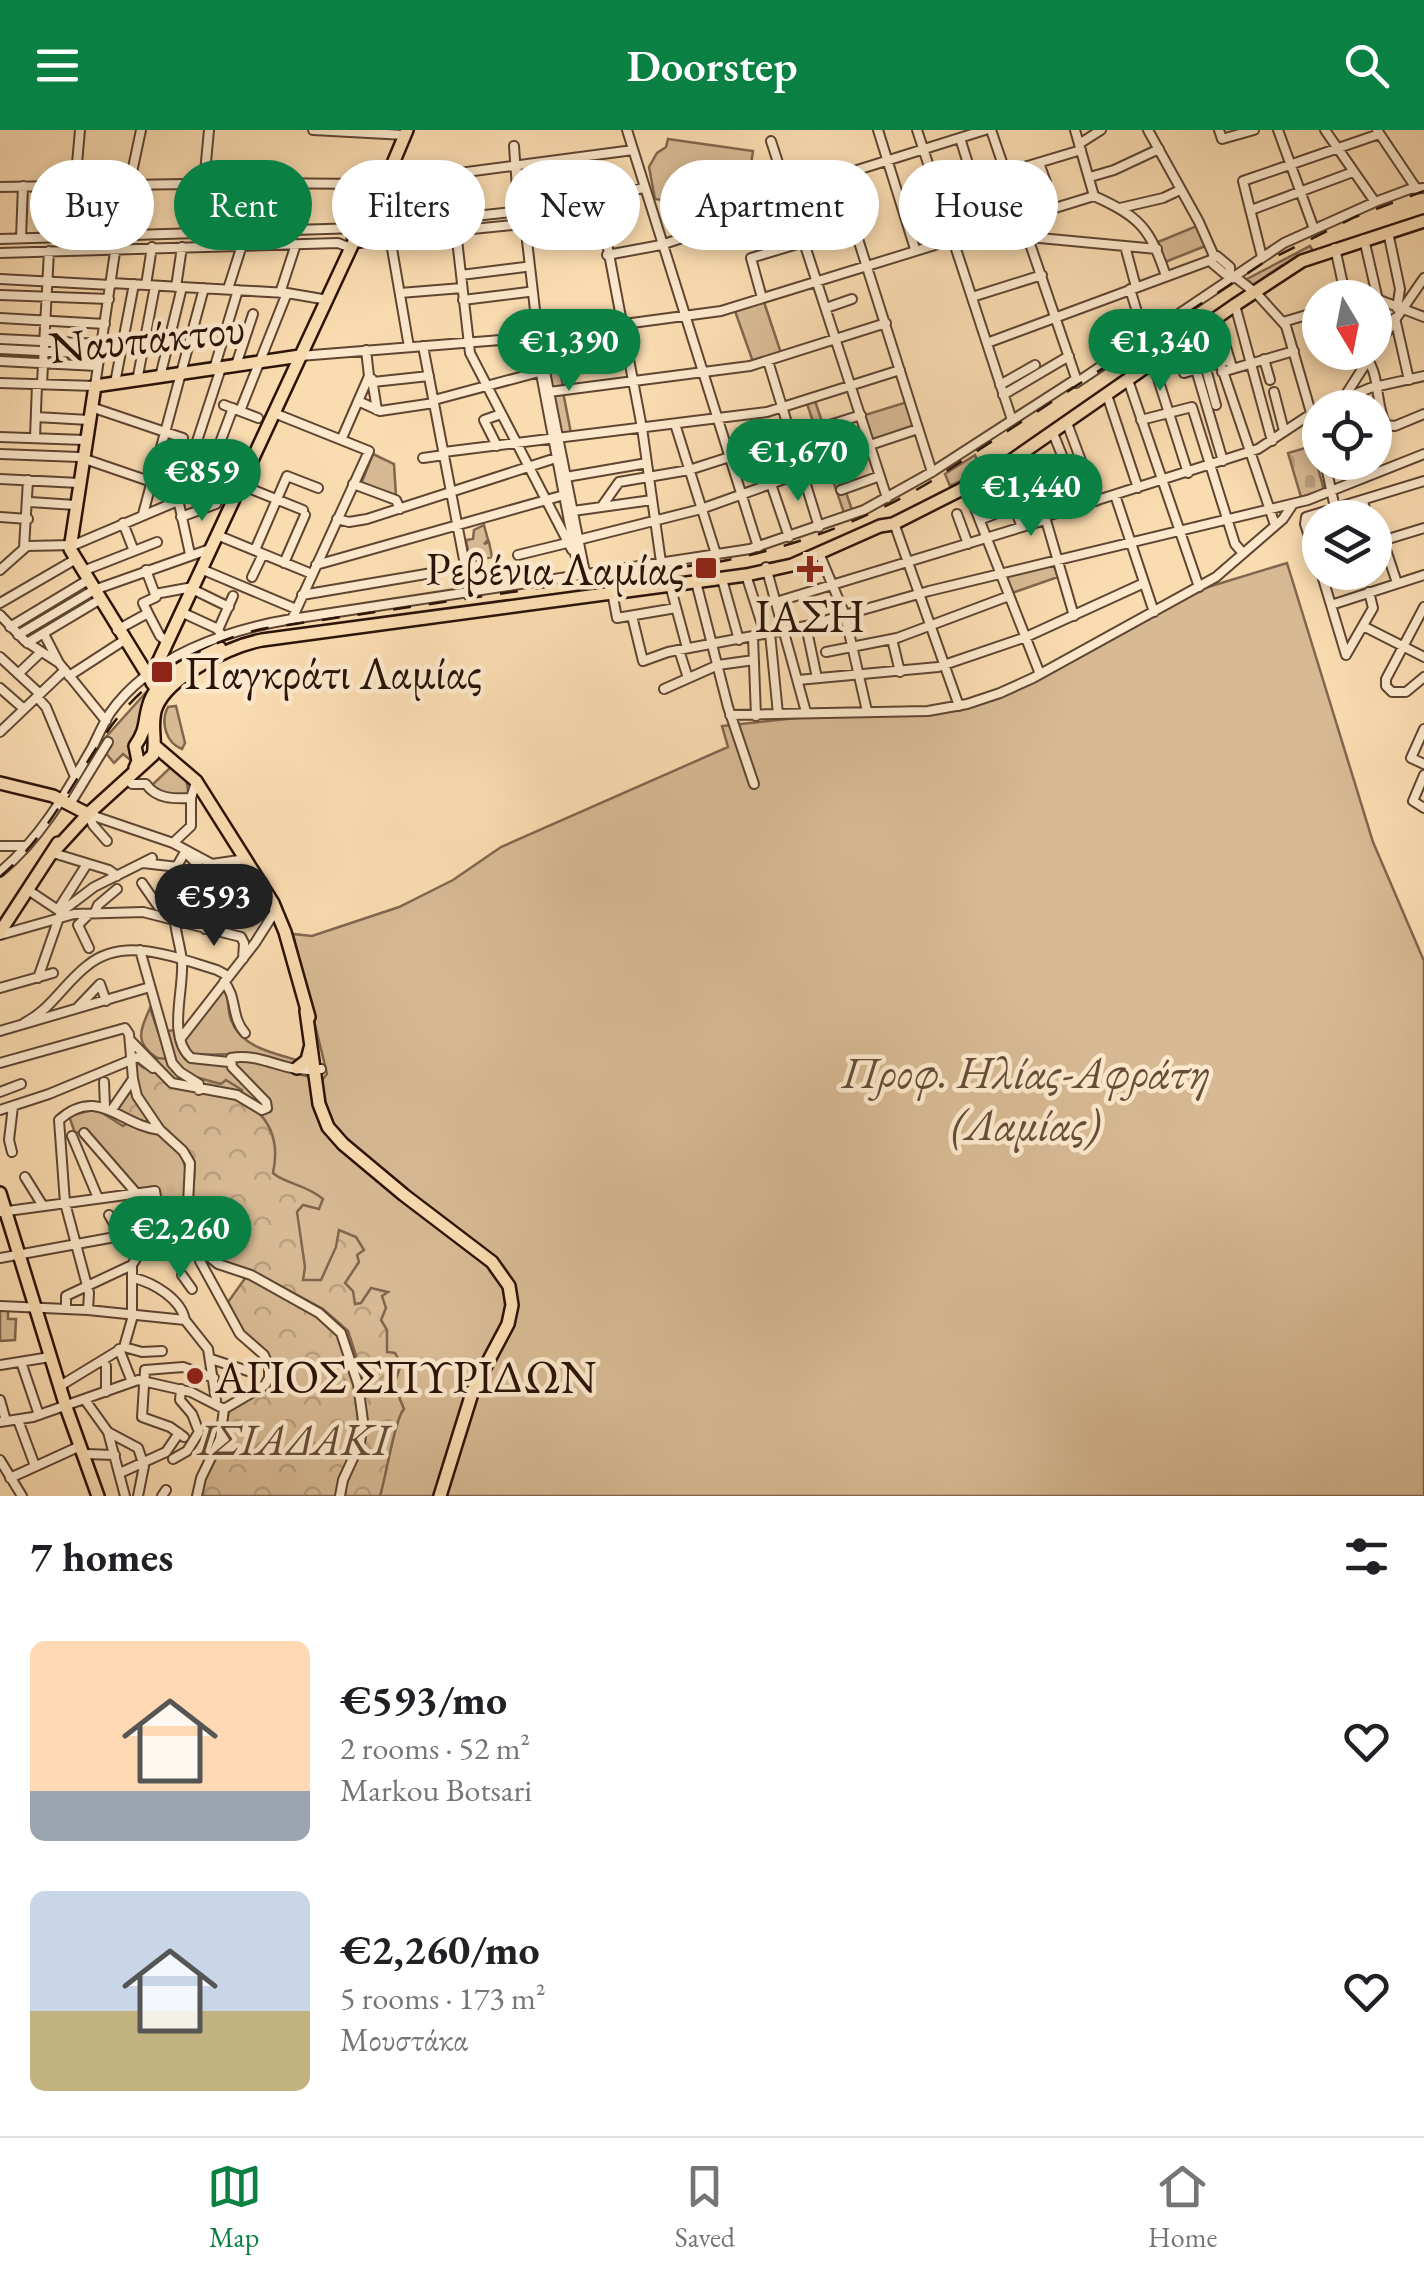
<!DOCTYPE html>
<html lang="en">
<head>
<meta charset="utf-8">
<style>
  :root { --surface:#fff; --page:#f2f2f2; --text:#202124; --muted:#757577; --line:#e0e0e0; --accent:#0b8043 }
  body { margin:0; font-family:"EB Garamond",serif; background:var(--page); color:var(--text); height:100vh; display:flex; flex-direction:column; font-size:38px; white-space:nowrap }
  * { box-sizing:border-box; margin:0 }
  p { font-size:32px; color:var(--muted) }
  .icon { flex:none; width:55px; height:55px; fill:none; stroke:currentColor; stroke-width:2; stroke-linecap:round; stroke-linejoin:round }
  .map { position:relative; height:1366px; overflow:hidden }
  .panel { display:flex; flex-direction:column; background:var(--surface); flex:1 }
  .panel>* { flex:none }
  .hud { position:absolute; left:30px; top:30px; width:1365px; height:90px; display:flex; gap:20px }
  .needle { width:65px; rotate:170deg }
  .tools { position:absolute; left:1302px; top:150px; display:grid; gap:20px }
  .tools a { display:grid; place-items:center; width:90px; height:90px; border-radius:50%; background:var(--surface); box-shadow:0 5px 15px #0003; font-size:50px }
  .price { position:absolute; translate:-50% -85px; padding:0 22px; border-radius:35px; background:var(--accent); color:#fff; font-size:32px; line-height:65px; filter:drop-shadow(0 2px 5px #0008) }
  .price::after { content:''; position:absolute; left:50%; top:60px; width:30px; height:22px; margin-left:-15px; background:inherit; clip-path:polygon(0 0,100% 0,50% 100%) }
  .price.on { background:#222; color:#fff }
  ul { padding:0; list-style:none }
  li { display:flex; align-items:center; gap:30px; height:250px; padding:0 30px }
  li span { display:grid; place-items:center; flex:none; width:280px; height:200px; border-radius:15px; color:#555 }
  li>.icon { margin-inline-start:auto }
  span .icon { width:120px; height:120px; fill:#fffc; stroke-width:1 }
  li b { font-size:42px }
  h2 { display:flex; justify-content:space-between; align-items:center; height:120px; padding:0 30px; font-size:42px }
  .chip { padding:0 35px; border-radius:45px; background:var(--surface); box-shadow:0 5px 15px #0003; font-size:35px; line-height:90px }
  .chip.on { background:var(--accent); color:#fff }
  header { display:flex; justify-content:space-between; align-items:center; height:130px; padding:0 30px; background:var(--accent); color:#fff; font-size:45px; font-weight:600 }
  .tab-bar { display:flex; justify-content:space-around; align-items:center; height:140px; border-top:2px solid var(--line); background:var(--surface); font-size:28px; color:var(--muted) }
  .tab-bar a { display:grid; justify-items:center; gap:5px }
  .tab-bar .on { color:var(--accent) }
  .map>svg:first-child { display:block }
</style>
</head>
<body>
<header><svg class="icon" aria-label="menu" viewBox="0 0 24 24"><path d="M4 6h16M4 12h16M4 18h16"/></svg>Doorstep<svg class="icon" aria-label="search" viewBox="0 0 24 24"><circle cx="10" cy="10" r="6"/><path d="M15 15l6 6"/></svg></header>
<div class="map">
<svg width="1424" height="1366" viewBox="0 0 1424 1366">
  <defs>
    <pattern id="forest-crowns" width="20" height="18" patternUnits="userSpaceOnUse" patternTransform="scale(2.5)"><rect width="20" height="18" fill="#d7ba94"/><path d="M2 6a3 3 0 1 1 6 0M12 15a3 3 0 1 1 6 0" fill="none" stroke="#b99f7e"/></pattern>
    <pattern id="cemetery-stones" width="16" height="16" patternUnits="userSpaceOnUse" patternTransform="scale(2.5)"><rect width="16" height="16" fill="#d7ba94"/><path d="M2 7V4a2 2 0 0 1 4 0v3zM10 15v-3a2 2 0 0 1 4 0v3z" fill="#b99f7e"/></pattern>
  </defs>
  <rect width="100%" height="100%" fill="#fadcb1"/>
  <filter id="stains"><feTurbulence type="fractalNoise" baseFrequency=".002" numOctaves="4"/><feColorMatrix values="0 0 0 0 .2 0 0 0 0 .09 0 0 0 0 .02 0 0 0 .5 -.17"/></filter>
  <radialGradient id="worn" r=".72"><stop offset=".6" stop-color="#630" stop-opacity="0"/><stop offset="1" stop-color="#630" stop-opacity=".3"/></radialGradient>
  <!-- green -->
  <path fill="#d7ba94" stroke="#81664e" stroke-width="2.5" d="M668,9L753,21L751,34L759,55L752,71L738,82L655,69L649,37L657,23L666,17Z
    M1199,95L1208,115L1165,132L1158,112Z
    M1310,116L1313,121L1281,136L1253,155L1247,149Z
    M764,172L781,223L753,232L735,181Z
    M554,207L563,257L551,259L542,210Z
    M563,262L571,303L560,304L552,264Z
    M814,268L852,380L844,383L806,271Z
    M907,272L915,297L873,311L865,285Z
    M373,324L394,334L396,366L361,354Z
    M975,325L982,341L950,356L945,344Z
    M484,395L488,410L484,414L489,412L492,427L470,432L466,410L473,409L474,400Z
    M1287,433L1373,712L1424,831V1366H209L228,1285L269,1258L275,1240L240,1114L139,944L157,928C135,913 139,903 150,878L167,928L166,901L176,900L187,929H241L322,950L327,944L293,804L312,806L399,777L453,750L501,717L728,617L722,596L805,587L912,584L982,571L1195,461Z
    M1054,435L1058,447L1012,463L1005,447Z
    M149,559L133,632L123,624L114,633L105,622L111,613L105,608Z
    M176,576L185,613L182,619C166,613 160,592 168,577Z
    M172,636L186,648L189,667L165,665L151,656Z
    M225,857C229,867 227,879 231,890C242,918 273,923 300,931L294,935L240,924L190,925L185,909Z
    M96,979L123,996L128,993C193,1013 186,1030 189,1092L164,1096L156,1059L139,1061L85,1001L75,1003L69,986Z
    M8,1177V1189H16L15,1210L0,1211V1178Z"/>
  <!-- forest -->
  <path fill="url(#forest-crowns)" stroke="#81664e" stroke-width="2.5" d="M157,928L167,929L172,940L191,954L200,952L199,948L221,954L226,950L242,960L240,969C271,986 280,1011 273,1043C285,1054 306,1054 323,1069L319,1079L303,1075L297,1082L305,1137L303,1150H321L336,1117L339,1100L356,1107L364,1120L357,1125L359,1132L345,1153L353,1161L355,1174L361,1173L371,1158L388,1162L382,1166L386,1178L381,1190L387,1200V1222L395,1223L401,1234L394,1255L404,1279C395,1288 386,1347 380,1366H344L346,1351L363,1315L367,1297L361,1241L348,1201L323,1179L260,1145L207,1125L208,1120L217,1123L220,1116C199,1093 189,1091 193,1055C194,1047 196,1040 194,1031C186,1008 136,989 115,979L129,951L134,931L144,938Z
    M246,1147C266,1157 327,1186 338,1203C343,1211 345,1223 348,1232C367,1287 356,1313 337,1366H201L204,1351L224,1310L229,1280L266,1259L273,1248L268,1225L244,1203L228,1172Z"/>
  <!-- cemetery -->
  <path fill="url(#cemetery-stones)" stroke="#81664e" stroke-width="2.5" d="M1312,316L1324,360L1301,367L1288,323Z"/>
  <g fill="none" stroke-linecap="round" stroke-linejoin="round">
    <!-- minor-tunnel -->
    <path stroke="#d1b48f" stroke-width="8" stroke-dasharray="8 4" stroke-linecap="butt" d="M155,1061L187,1056"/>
    <!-- minor casing -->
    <g stroke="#5f4532" stroke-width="12">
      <path id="minor" d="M313,0L405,5
        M627,0L758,417
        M878,0L915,119
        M917,0L1012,290
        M991,0L1077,251
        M1075,0L1094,66
        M1148,0L1199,92L1214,126
        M1219,0L1222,9L1254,0
        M1278,0L1314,99
        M1325,0L1375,72
        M1377,0L1416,58
        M960,8L974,53
        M771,11L887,368
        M1079,14L1101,0
        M514,16L518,72L526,102L538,206L585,443
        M1039,33L1046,52
        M516,36L523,72L521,79
        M439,46L445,89
        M387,47L406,50L633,20
        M1090,47L1114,40L1159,19
        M255,53L363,54L382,58
        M75,56L80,0
        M0,57L187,54L201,57
        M938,63L1081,20
        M598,66L642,298L661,432
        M1094,66C1141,87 1150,99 1166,146
        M1120,78L1163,68L1180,60
        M1251,80L1353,42
        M369,87L390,95L522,81L644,58
        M456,101L470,223L572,420
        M190,102L198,61L204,53L209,0
        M1388,102L1400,159L1397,178
        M802,106L852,89
        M390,107L409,217
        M1029,107L1157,119
        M21,108L23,56
        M0,109L358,98
        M1364,109L1378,170
        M363,110L523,94
        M1125,116L1136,157
        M1335,118L1346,168
        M0,123L338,113L351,118
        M607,125L661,115L791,72
        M1213,127L1217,126L1230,137V143L1225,144L1212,133Z
        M1262,127L1243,51L1379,4
        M461,145L525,137
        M1234,146L1257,164L1286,196L1320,314
        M0,149L111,155
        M111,153L287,163L328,170
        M146,155L152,117
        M176,157L182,117
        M228,159L242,115
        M1130,159L1145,208
        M280,163L296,114
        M400,163L462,158
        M0,165L109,169
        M972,167L1042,145
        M762,168L751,128L804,112
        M1362,168H1371
        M1377,169L1424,187
        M463,170L528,162
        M1235,175L1272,311
        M826,178L852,169
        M1217,187L1231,234
        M0,188L105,194
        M1395,188L1409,250
        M1283,192L1320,181
        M1207,194L1275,395
        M1196,203L1216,275
        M534,207L579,444
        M0,209L101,214
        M1187,209L1223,331
        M987,213L1211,130
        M423,216L470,461
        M1174,217L1184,243L1230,230
        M0,219L99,224
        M1375,219L1424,148
        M1361,222C1382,240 1374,273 1386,295L1395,296L1424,284
        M300,226L513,209L721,181L1094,66
        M1264,229L1270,250
        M0,231L97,236
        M768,231L819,397
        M1153,233L1188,343
        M236,235L253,184
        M214,239L238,160
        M1222,242L1294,221
        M160,247L182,157
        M372,249L377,280
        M1128,250L1199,457
        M137,251L155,156
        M373,252L429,246
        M0,253L95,256L115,122L141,0
        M115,253L134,154
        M1076,253L1284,113L1375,72L1410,59L1424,58
        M42,254L49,121
        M1000,255L1035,235
        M549,262L750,236L886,193
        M1274,262L1284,301
        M1003,265L1069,226
        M1107,265L1138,358
        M1343,269L1370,227
        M434,270L539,242
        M358,271L380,281L434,273
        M224,275L258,288
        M91,277L183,308
        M1322,278L1370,258L1424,246
        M240,281L287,163
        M274,283L369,321L292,489
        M36,287L89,290
        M1141,290L1192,277L1235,414L1242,422
        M1067,293L1096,371
        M675,294L716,424
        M1053,303L1082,375
        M0,307L85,310
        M35,308L37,254
        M342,308L369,246L366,220
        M870,315L918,299
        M497,316L484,290L501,284
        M444,322L767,282L900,240
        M1026,322L1074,486
        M0,324L79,327L152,352
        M423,328L444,325
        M1325,332L1335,378
        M999,339L1022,397
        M932,342L838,46L985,0
        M566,347L647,333
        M0,349L79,353
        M353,354L396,370L400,379
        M771,354L789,407
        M241,355L303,380
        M203,358L233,278
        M967,358L1040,544
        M841,360L880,346
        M1115,365L1154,482
        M1363,370L1367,388
        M30,372L75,375
        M602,376L619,352L689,340L861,285
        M573,381L652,370
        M143,384L204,158
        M957,384L968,414
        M0,387L28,389
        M181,387L216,374
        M1044,387L1258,319L1320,278
        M337,389L349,392L367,389L556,328
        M980,390L1014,376
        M123,393L134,421
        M894,393L959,576
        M217,405L312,444
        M578,410L701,379L871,318
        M1383,411L1397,453
        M1375,413L1424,398
        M24,418L28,350
        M255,420L287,346L318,358
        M819,423L845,485L867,581
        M190,424L178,369L221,238
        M518,425L567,413
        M284,433L305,385
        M316,435L564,365
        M766,437L806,582
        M201,439L296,479
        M1320,439L1305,394L1306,387L1424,351
        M0,440L27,416L74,415L246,342
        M146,440L156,467L143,473L148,483
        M83,441L157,412
        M1321,442L1346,525
        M746,445L765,504
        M252,447L263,424
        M722,449L739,510
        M696,452L728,577L754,654
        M670,455L687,518
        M192,459L229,477
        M612,462L617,488L676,478
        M155,464L193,457
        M302,465L432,443
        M776,472L1045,390
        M0,473L76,429
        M1331,475L1424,445
        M1424,477L1386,549V556L1392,562H1406L1424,547
        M181,482L218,499L221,505
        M0,485L25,511L59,533L106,591
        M632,486L643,531L668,522L806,496L929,461L1308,370L1424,324
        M806,496L817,548
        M1363,496L1424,527
        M10,497L88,450
        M117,500L148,483L160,506L167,512
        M218,500L233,466
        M770,503L778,584
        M44,504L59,533
        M18,505L94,460L210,419
        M753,507L756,586
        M892,509L900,542
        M27,513L99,470
        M679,520L688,548
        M826,522L897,508L1009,466
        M1346,525L1373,478L1369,462
        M0,527L40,564
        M18,544L40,523
        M69,546L123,511
        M798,550L938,537L1026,507L1144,453
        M0,558L24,579
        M664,559L718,535L754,530
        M37,567L46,577L75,647
        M730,585L928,581L967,574L1000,563L1033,548L1216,447L1283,389L1293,374
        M1424,599L1411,628L1424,634
        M0,602L65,540
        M1424,645L1413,671L1424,678
        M126,649L132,654H146C156,669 174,669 191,668
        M70,674L108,612
        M88,684L173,713L212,734L246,729
        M88,684L93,695L107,711
        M173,713L191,696V668L196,652
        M0,716H27
        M53,723L109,740L117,746
        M187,724L212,749
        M143,733L178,737
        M0,742C41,708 66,663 92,618C98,606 103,594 110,583C150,526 226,500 292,489L750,419L864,380L932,342L1076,249
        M142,753L158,776
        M28,760L61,782L38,848
        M156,773L185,722
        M59,778L87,734
        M61,782L94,757L152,728
        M95,782L98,775L117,759
        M89,784L78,795L89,818
        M238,787L260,753
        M175,791C176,805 181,818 182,832C184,861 167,907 191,928L229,932
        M182,793L209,746
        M205,799L219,768L250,736
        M0,805L74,784L143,782L241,807L244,813L243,829
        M140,820L172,933L180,942L199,954V960
        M224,852C237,866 231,888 245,903
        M0,858L53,843
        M78,877L100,854L106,871
        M24,893C52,879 64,853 88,835C125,805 176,828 217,840L228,846
        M0,901L150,857
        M181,908L255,813L276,780
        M130,910L172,953L237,965L262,980L267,978L266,972L232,937L231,928C263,922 286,945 321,939
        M131,929L139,927L153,938
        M0,933L125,898L129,904L133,949L137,966L160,1000L183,1021L190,1033L188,1074L200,1131L240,1204L264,1225L269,1237V1248L265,1255L224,1279L220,1309L201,1348L197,1366
        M104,952L105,977
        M0,962L21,954
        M0,980L49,964L131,930
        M111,981L133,949
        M84,1003L137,1064
        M72,1006L98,1068
        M12,1022L9,1010L13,976
        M25,1047L43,1076
        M0,1082L155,1061L162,1099
        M109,1085L121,1106
        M156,1116L193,1108
        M201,1120L218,1134L251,1145L319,1183L341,1203L358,1254L363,1291L360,1313L343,1350L340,1366
        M0,1128L186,1094L191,1105
        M182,1145L192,1159
        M134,1148C154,1153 181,1169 185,1190
        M0,1176L88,1180L185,1190L208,1219L216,1270
        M66,1179V1166L132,1135L140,1122L135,1104
        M88,1180L89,1163L65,1073L59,990C98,955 121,996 160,1000
        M124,1217L132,1189V1135
        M119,1219L132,1252
        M211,1229L254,1243
        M21,1232L39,1285
        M0,1235L50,1227
        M106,1236V1262
        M60,1256L124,1217L142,1222L162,1221
        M0,1270L6,1291
        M85,1270L108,1302L138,1318L144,1336L138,1366
        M18,1290L35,1336
        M0,1292L33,1287L138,1250L191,1262L224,1279
        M108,1302L125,1366
        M184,1307L170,1297L142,1287L145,1240L183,1237L214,1248
        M85,1324L115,1325
        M173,1329L187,1321L199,1302L192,1284L180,1270L181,1259
        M0,1330L22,1366
        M120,1343L166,1322L179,1303
        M10,1348L78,1317
        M162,1366L166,1360"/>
    </g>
    <!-- major casing -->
    <g stroke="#2b1308" stroke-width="16">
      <path id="major" d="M353 104a7 7 0 1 1 14 0a7 7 0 1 1-14 0Z
        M365,100L407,0
        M152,553L153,543L355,109
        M158,562L70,419L95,256L300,226
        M155,616L196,651L273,773L285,802L309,887
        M135,638L138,631L135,616C148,598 143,590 150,571C160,545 196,529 220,518
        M0,653L53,666L88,684
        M55,720L88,684L153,625C157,610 150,595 156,578C168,547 230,516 262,510L746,445L792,435L880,396L893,394L992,344L1235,175L1302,131L1424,91
        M0,802L58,713
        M306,881L319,974L328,997L343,1014L404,1065L492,1132L509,1156L512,1175L508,1194L473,1260L440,1366
        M297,938L307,930L310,918
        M0,1063L66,1277L98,1366"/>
    </g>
    <!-- minor -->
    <use href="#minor" stroke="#fce8cc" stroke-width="8"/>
    <!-- major -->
    <use href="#major" stroke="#fadcb1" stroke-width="11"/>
    <!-- rail -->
    <path stroke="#2b1308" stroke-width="2.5" stroke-dasharray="18 18" stroke-linecap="butt" d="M0,747C49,705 73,651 109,599C146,547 204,510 267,498L723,431C797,416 866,390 930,352L1263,133L1355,87L1424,61"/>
  </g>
  <!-- markers -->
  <g fill="#8f2418" stroke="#fce8cc" stroke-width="4">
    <rect x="694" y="426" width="24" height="24" rx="5"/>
    <path d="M805 424h10v10h10v10h-10v10h-10v-10h-10v-10h10z"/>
    <rect x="150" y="530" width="24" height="24" rx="5"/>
    <circle cx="195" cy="1246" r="10"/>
  </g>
  <g text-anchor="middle" stroke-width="9" stroke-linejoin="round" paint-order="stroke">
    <!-- street labels -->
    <g font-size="45" fill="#2b1308" stroke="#fce8cc">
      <text transform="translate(147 207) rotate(-6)" y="16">Ναυπάκτου</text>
    </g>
    <!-- poi labels -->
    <g font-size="45" fill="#2b1308" stroke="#fce8cc" text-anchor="start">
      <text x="684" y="454" text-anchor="end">Ρεβένια Λαμίας</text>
      <text x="810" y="501" text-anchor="middle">ΙΑΣΗ</text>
      <text x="184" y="558">Παγκράτι Λαμίας</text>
      <text x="215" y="1262">ΑΓΙΟΣ ΣΠΥΡΙΔΩΝ</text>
    </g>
    <!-- park labels -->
    <g font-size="45" font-style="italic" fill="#674d39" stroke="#fce8cc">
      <text x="1026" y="958">Προφ. Ηλίας-Αφράτη<tspan x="1026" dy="52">(Λαμίας)</tspan></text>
      <text x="293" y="1325">ΙΣΙΑΔΑΚΙ</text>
    </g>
  </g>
  <rect width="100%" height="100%" filter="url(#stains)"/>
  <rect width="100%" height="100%" fill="url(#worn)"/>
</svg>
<div class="tools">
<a><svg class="needle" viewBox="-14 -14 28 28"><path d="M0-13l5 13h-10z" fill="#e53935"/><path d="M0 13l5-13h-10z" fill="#757577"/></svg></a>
<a><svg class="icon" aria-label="locate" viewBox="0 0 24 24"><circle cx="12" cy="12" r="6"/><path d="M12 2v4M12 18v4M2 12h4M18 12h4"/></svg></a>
<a><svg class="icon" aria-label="layers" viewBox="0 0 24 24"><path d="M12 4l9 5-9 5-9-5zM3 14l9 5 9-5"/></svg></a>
</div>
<b class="price" style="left:569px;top:264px">€1,390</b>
<b class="price" style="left:1160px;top:264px">€1,340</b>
<b class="price" style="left:798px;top:374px">€1,670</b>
<b class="price" style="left:202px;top:394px">€859</b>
<b class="price" style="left:1031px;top:409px">€1,440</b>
<b class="price on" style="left:214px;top:819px">€593</b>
<b class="price" style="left:180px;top:1151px">€2,260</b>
<div class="hud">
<a class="chip">Buy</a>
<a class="chip on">Rent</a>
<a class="chip">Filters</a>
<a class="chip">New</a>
<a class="chip">Apartment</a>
<a class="chip">House</a>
</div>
</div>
<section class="panel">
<h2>7 homes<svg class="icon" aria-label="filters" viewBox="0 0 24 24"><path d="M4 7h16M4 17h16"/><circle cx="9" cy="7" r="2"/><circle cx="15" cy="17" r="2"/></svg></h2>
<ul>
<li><span style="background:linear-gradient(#ffd9b3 75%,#9aa5b1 0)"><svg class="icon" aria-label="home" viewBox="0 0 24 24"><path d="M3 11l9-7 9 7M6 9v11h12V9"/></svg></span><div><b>€593/mo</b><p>2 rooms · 52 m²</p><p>Markou Botsari</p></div><svg class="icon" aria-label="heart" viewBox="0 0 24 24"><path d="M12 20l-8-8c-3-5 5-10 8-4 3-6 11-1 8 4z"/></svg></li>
<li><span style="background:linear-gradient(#c9d6e8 60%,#c2b280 0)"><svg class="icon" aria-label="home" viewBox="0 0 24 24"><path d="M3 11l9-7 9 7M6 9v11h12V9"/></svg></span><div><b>€2,260/mo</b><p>5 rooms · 173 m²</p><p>Μουστάκα</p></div><svg class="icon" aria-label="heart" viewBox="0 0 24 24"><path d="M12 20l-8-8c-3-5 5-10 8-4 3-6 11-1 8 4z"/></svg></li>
</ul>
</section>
<nav class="tab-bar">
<a class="on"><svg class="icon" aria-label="map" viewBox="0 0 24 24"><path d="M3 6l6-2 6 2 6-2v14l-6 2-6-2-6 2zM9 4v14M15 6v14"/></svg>Map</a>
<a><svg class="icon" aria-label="saved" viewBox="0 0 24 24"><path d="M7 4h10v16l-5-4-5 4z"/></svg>Saved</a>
<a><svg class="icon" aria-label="home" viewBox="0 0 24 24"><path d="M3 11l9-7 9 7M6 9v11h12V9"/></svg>Home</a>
</nav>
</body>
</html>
